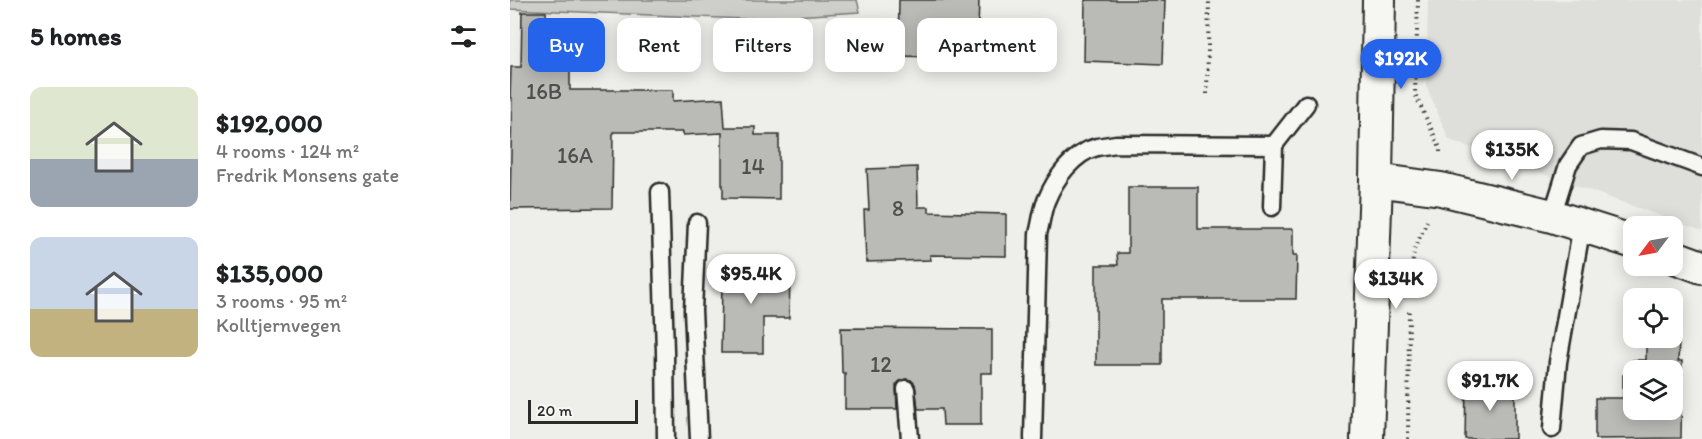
<!DOCTYPE html>
<html lang="en">
<head>
<meta charset="utf-8">
<style>
  :root { --surface:#fff; --page:#f2f2f2; --text:#202124; --muted:#757577; --accent:#2563eb }
  body { margin:0; font-family:Itim,sans-serif; background:var(--page); color:var(--text); height:100vh; display:flex; flex-direction:column; font-size:22px; white-space:nowrap }
  * { box-sizing:border-box; margin:0 }
  p { font-size:20px; color:var(--muted) }
  .icon { flex:none; width:33px; height:33px; fill:none; stroke:currentColor; stroke-width:2; stroke-linecap:round; stroke-linejoin:round }
  .map { position:relative; flex:1; overflow:hidden }
  .drawer { display:flex; flex-direction:column; background:var(--surface); width:510px }
  .drawer>* { flex:none }
  .guide { position:absolute; left:18px; top:18px; width:570px; height:54px; display:flex; gap:12px }
  .needle { width:39px; rotate:238deg }
  .tools { position:absolute; left:1113px; top:216px; display:grid; gap:12px }
  .tools a { display:grid; place-items:center; width:60px; height:60px; border-radius:12px; background:var(--surface); box-shadow:0 3px 15px #0003; font-size:30px }
  .scale { position:absolute; left:18px; bottom:15px; width:110px; box-sizing:border-box; padding-left:6px; border:3px solid #2b2b2b; border-top:0; font-size:16px; line-height:21px; white-space:nowrap; color:#2b2b2b; -webkit-text-stroke:4px #f6f6f2; paint-order:stroke }
  .price { position:absolute; translate:-50% -51px; padding:0 14px; border-radius:21px; background:#fff; color:#222; font-size:20px; line-height:39px; filter:drop-shadow(0 2px 3px #0008) }
  .price::after { content:''; position:absolute; left:50%; top:36px; width:18px; height:14px; margin-left:-9px; background:inherit; clip-path:polygon(0 0,100% 0,50% 100%) }
  .price.current { background:var(--accent); color:#fff }
  ul { padding:0; list-style:none }
  li { display:flex; align-items:center; gap:18px; height:150px; padding:0 30px }
  li span { display:grid; place-items:center; flex:none; width:168px; height:120px; border-radius:12px; color:#555 }
  li>.icon { margin-inline-start:auto }
  span .icon { width:72px; height:72px; fill:#fffc; stroke-width:1 }
  li b { font-size:26px }
  h2 { display:flex; justify-content:space-between; align-items:center; height:72px; padding:0 30px; font-size:26px }
  .tag { padding:0 21px; border-radius:12px; background:var(--surface); box-shadow:0 3px 15px #0003; font-size:21px; line-height:54px }
  .tag.current { background:var(--accent); color:#fff }
  main { display:flex; flex:1; min-height:0 }
  .map>svg:first-child { display:block }
</style>
</head>
<body>
<main>
<section class="drawer">
<h2>5 homes<svg class="icon" aria-label="filters" viewBox="0 0 24 24"><path d="M4 7h16M4 17h16"/><circle cx="9" cy="7" r="2"/><circle cx="15" cy="17" r="2"/></svg></h2>
<ul>
<li><span style="background:linear-gradient(#dfe7d0 60%,#9aa5b1 0)"><svg class="icon" aria-label="home" viewBox="0 0 24 24"><path d="M3 11l9-7 9 7M6 9v11h12V9"/></svg></span><div><b>$192,000</b><p>4 rooms · 124 m²</p><p>Fredrik Monsens gate</p></div></li>
<li><span style="background:linear-gradient(#c9d6e8 60%,#c2b280 0)"><svg class="icon" aria-label="home" viewBox="0 0 24 24"><path d="M3 11l9-7 9 7M6 9v11h12V9"/></svg></span><div><b>$135,000</b><p>3 rooms · 95 m²</p><p>Kolltjernvegen</p></div></li>
</ul>
</section>
<div class="map">
<svg width="1192" height="439" viewBox="0 0 1192 439">
  <rect width="100%" height="100%" fill="#eeeeea"/>
  <filter id="ink" filterUnits="userSpaceOnUse"><feTurbulence type="fractalNoise" baseFrequency=".0167" numOctaves="2"/><feDisplacementMap in="SourceGraphic" scale="12" xChannelSelector="R" yChannelSelector="G"/><feConvolveMatrix kernelMatrix="1 2 1 2 8 2 1 2 1" color-interpolation-filters="sRGB"/></filter>
  <g filter="url(#ink)">
    <!-- built -->
    <path fill="#dededb" d="M918,0H1192V231L939,140L916,85Z"/>
    <!-- green -->
    <path fill="#cececa" stroke="#7c7c7a" stroke-width="1.5" d="M0,0H347L350,12L234,19L0,9Z"/>
    <!-- building -->
    <path fill="#babab7" stroke="#2b2b2b" stroke-width="1.5" fill-rule="evenodd" d="M389,0H469L467,58L388,56Z
      M575,0H655L653,64L574,61Z
      M12,12H36L38,68H60V90H163V101L213,98L215,127H245V135H269V199L213,198V185H212V133L173,135V132H103L102,208L0,209L2,98H0L1,67H11Z
      M407,167L408,207H419V212L496,214V256L420,255L421,260L356,262L354,210H359L357,169Z
      M618,187H688V229H783V255H787L786,299H652V365H586V265H608L607,253H618Z
      M219,261H257V277H280L279,318H253V353H211L212,277H219Z
      M331,328L482,329V373H471V425H433L432,409H408L405,384L401,380L396,379L390,381L386,385L387,409H335V373H332Z
      M1136,342H1169L1168,361H1172L1171,438L1085,439V398H1113V375H1123V360H1136ZM1124,370H1162V410H1124Z
      M956,385H1005V439H955Z"/>
    <g fill="none" stroke-linecap="round" stroke-linejoin="round">
      <!-- service casing -->
      <g stroke="#2b2b2b" stroke-width="21">
        <path id="service" d="M150,192L155,351L156,439
          M762,207L764,145L796,104
          M1042,216L1058,165L1071,146L1091,140L1121,141L1192,167
          M187,223L183,310L189,439
          M396,389L400,439
          M1042,429L1048,362L1072,225
          M523,439L528,234C531,223 532,211 536,201C545,179 563,153 587,147C593,146 600,145 606,144L764,145"/>
      </g>
      <!-- minor casing -->
      <g stroke="#2b2b2b" stroke-width="36">
        <path id="minor" d="M866,180L931,189L1042,216L1124,242
          M1162,256L1192,267
          M857,439L866,180L869,0"/>
      </g>
      <!-- path -->
      <path stroke="#2b2b2b" stroke-width="4" stroke-dasharray="1.5 4.5" stroke-linecap="butt" d="M908,0L905,94L930,148V153
        M697,94L699,0
        M900,285L904,250L917,221
        M898,439L899,308"/>
      <!-- service -->
      <use href="#service" stroke="#f6f6f2" stroke-width="16"/>
      <!-- minor -->
      <use href="#minor" stroke="#f6f6f2" stroke-width="32"/>
    </g>
  </g>
  <g text-anchor="middle" stroke-width="5" stroke-linejoin="round" paint-order="stroke">
    <!-- number labels -->
    <g font-size="22" fill="#4f4f4e">
      <text x="34" y="99">16B</text>
      <text x="65" y="163">16A</text>
      <text x="243" y="174">14</text>
      <text x="388" y="216">8</text>
      <text x="371" y="372">12</text>
    </g>
  </g>
</svg>
<div class="tools">
<a><svg class="needle" viewBox="-14 -14 28 28"><path d="M0-13l5 13h-10z" fill="#e53935"/><path d="M0 13l5-13h-10z" fill="#757577"/></svg></a>
<a><svg class="icon" aria-label="locate" viewBox="0 0 24 24"><circle cx="12" cy="12" r="6"/><path d="M12 2v4M12 18v4M2 12h4M18 12h4"/></svg></a>
<a><svg class="icon" aria-label="layers" viewBox="0 0 24 24"><path d="M12 4l9 5-9 5-9-5zM3 14l9 5 9-5"/></svg></a>
</div>
<div class="scale">20 m</div>
<b class="price current" style="left:891px;top:90px">$192K</b>
<b class="price" style="left:1002px;top:181px">$135K</b>
<b class="price" style="left:241px;top:305px">$95.4K</b>
<b class="price" style="left:886px;top:310px">$134K</b>
<b class="price" style="left:980px;top:412px">$91.7K</b>
<div class="guide">
<a class="tag current">Buy</a>
<a class="tag">Rent</a>
<a class="tag">Filters</a>
<a class="tag">New</a>
<a class="tag">Apartment</a>
</div>
</div>
</main>
</body>
</html>
